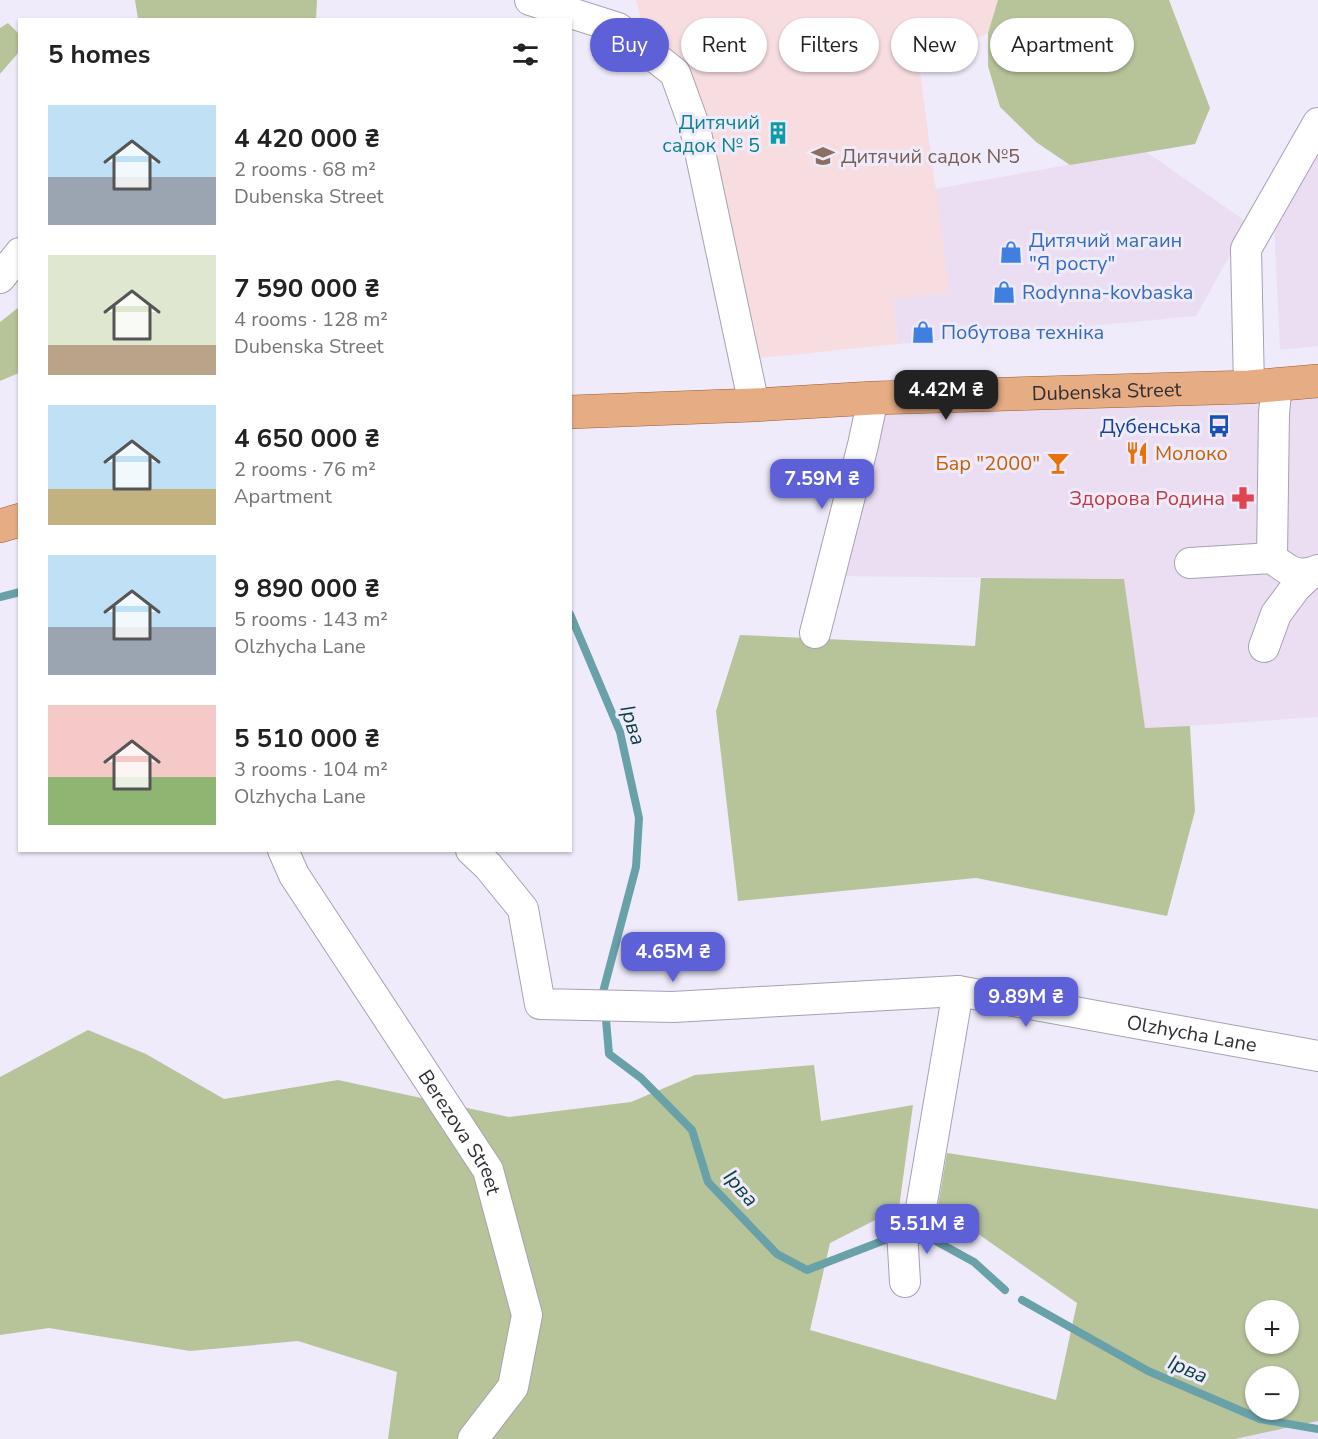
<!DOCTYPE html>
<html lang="en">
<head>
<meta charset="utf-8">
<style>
  :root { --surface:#fff; --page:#f2f2f2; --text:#222; --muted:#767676; --accent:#5e60d8 }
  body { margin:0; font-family:"Nunito Sans",sans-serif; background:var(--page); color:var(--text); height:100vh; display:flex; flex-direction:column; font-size:22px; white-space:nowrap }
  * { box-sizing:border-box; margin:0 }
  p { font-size:20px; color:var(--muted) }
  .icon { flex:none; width:33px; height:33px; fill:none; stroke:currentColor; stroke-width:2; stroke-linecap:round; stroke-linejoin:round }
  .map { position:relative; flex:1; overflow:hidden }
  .drawer { position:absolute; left:18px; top:18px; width:554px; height:834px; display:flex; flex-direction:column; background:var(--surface); border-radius:0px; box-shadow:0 2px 4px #0004 }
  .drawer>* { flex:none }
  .banner { position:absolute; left:590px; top:18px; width:570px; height:54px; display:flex; gap:12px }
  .buttons { position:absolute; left:1245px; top:1300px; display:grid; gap:12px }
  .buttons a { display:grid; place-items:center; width:54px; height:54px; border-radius:50%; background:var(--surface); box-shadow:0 2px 4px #0004; font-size:30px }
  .price { position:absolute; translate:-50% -51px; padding:0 14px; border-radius:12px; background:var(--accent); color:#fff; font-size:20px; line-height:39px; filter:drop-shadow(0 2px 3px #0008) }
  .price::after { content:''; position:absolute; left:50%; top:36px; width:18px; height:14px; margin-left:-9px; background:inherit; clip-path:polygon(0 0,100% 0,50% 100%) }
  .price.current { background:#222; color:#fff }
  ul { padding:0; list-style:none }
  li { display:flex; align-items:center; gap:18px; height:150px; padding:0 30px }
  li span { display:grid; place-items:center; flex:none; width:168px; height:120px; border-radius:0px; color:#555 }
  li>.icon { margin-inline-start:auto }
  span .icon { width:72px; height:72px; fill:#fffc; stroke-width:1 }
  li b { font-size:26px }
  h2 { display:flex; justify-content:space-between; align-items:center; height:72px; padding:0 30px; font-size:26px }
  .tag { padding:0 21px; border-radius:27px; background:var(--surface); box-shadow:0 2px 4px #0004; font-size:21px; line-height:54px }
  .tag.current { background:var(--accent); color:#fff }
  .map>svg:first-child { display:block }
</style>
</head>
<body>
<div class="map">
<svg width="1318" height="1439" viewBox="0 0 1318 1439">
  <rect width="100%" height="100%" fill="#efebfa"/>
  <!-- commercial -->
  <path fill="#ecdef2" d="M1318,146V346L1280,350L1274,222Z
    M1145,151L1248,223L1196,316L898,344L893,298L949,293L935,189Z
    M1318,381V717L1145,729L1124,579L830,576L873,398Z"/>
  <!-- built -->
  <path fill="#e7e0f7" d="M1318,1421V1439H1235Z"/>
  <!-- education -->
  <path fill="#f7dce0" d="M636,0H998L988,33L919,66L950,293L893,299L898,344L759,358L707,122L688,65L643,27Z"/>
  <!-- green -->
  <path fill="#b7c49a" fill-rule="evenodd" d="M135,0H317L316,19H138Z
    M998,0H1169L1210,108L1195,144L1070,165L1036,142L1000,107L988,66V33Z
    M8,23L19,34V52L0,74V28Z
    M19,307V373L0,381V322Z
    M981,578L1124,579L1145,728L1190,726L1195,811L1167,916L976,878L738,901L716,711L740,635L975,646Z
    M88,1030L146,1054L224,1099L338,1080L509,1117L631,1102L695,1075L814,1065L821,1121L913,1105L899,1208L830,1243L810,1330L1056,1400L1077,1303L938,1206L947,1153L1318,1209V1421L1235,1439H388L397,1372L298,1341L190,1351L49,1328L0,1335V1077ZM1256,1311H1288V1344H1256ZM1256,1377H1288V1410H1256Z"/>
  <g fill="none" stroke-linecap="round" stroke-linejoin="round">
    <!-- stream -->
    <path stroke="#69a1a8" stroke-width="8" d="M0,597L20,592
      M570,614L620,732L639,818L636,867L603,992
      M606,1020L609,1054L641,1078L692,1130L708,1182L777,1254L807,1270L885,1240
      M915,1240H934L974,1262L1005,1290
      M1022,1300L1148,1371L1260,1419L1318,1429"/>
    <!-- minor casing -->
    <g stroke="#a6a2b1" stroke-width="32">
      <g id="minor">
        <path d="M530,0L618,28L675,73L695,128L754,405"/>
        <path d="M0,278L20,253"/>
        <path d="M1249,387L1246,249L1318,123"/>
        <path d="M1272,558L1274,413L1277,384"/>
        <path d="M1190,563L1272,558C1287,570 1298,579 1318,570"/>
        <path d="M815,633L863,445L873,398"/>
        <path d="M1264,647L1276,614L1296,587L1310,574"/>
        <path id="s1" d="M283,850L294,875L488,1170L527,1315L513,1387L473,1439"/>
        <path d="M471,850L488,866L523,909L540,1004L673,1007L958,991"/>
        <path id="s2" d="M905,1282L902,1230L920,1214L958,991L1318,1056"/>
      </g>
    </g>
    <!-- major casing -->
    <g stroke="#9c5c31" stroke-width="34">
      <g id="major">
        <path id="s3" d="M570,412L754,405L873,398L1249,387L1318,381"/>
        <path d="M0,526L20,520"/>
      </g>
    </g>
    <!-- minor -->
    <use href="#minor" stroke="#fff" stroke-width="30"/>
    <!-- major -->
    <use href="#major" stroke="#e6ac83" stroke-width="33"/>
  </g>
  <!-- icons -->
  <defs>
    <g id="building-bare" transform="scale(1.8)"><path d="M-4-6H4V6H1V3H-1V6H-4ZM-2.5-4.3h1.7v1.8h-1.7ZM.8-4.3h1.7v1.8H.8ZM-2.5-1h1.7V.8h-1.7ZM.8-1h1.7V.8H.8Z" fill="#0f9aa8" stroke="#efebfa" stroke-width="2.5" paint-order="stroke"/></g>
    <g id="school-bare" transform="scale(1.8)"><path d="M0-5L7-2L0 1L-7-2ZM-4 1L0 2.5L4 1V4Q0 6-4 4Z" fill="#8d6e63" stroke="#efebfa" stroke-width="2.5" paint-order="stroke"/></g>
    <g id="shop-bare" transform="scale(1.8)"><path d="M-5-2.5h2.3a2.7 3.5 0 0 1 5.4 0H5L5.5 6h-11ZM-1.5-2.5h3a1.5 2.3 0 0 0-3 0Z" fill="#3f7fe0" stroke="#efebfa" stroke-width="2.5" paint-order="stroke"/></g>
    <g id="bus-bare" transform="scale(1.8)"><path d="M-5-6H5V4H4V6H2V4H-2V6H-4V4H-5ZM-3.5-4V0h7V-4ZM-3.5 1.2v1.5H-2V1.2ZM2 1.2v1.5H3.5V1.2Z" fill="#1a4fb4" stroke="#efebfa" stroke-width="2.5" paint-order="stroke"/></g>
    <g id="restaurant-bare" transform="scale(1.8)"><path d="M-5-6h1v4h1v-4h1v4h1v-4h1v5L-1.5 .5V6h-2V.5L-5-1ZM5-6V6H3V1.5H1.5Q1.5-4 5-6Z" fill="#e8710a" stroke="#efebfa" stroke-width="2.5" paint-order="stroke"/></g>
    <g id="bar-bare" transform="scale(1.8)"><path d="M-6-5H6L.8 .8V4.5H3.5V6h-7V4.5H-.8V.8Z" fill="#e8710a" stroke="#efebfa" stroke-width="2.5" paint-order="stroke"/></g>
    <g id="pharmacy-bare" transform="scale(1.8)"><path d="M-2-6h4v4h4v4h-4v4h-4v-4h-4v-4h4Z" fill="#e0444e" stroke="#efebfa" stroke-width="2.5" paint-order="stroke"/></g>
  </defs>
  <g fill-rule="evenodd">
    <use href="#building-bare" x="778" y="133"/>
    <use href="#school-bare" x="823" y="156"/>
    <use href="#shop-bare" x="1011" y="252"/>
    <use href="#shop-bare" x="1004" y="292"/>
    <use href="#shop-bare" x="923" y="332"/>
    <use href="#bus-bare" x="1219" y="426"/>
    <use href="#restaurant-bare" x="1137" y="453"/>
    <use href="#bar-bare" x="1058" y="463"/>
    <use href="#pharmacy-bare" x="1243" y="498"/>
  </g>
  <g text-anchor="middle" stroke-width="6" stroke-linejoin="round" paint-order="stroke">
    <!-- culture labels -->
    <g font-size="20" fill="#0d838f" stroke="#efebfa" text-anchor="end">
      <text x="760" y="129">Дитячий<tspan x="760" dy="23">садок № 5</tspan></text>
    </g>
    <!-- education labels -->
    <g font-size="20" fill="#785e54" stroke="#efebfa" text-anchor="start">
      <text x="841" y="163">Дитячий садок №5</text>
    </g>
    <!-- shop labels -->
    <g font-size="20" fill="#366cbe" stroke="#efebfa" text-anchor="start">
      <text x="1029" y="247">Дитячий магаин<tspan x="1029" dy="23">"Я росту"</tspan></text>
      <text x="1022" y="299">Rodynna-kovbaska</text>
      <text x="941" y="339">Побутова техніка</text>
    </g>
    <!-- street labels -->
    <g font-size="20" fill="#302e34" stroke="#efebfa">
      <text dy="7" stroke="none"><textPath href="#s3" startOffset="537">Dubenska Street</textPath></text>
      <text dy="7" stroke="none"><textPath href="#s2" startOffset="540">Olzhycha Lane</textPath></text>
      <text dy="7" stroke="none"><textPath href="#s1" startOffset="334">Berezova Street</textPath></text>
    </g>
    <!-- transit labels -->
    <g font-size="20" fill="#164399" stroke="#efebfa" text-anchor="end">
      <text x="1201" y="433">Дубенська</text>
    </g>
    <!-- food labels -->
    <g font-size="20" fill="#c56008" stroke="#efebfa" text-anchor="start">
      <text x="1155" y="460">Молоко</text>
      <text x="1040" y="470" text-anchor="end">Бар "2000"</text>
    </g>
    <!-- health labels -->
    <g font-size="20" fill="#be3a42" stroke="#efebfa" text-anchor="end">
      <text x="1225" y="505">Здорова Родина</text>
    </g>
    <!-- water labels -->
    <g font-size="21" font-style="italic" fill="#0b4146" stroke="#efebfa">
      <text transform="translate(633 725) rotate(72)" y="7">Ірва</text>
      <text transform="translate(741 1188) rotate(49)" y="7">Ірва</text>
      <text transform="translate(1188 1369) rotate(23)" y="7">Ірва</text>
    </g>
  </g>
</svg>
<div class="buttons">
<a>+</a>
<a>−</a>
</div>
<b class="price current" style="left:946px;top:421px">4.42M ₴</b>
<b class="price" style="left:822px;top:510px">7.59M ₴</b>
<b class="price" style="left:673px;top:983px">4.65M ₴</b>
<b class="price" style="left:1026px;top:1028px">9.89M ₴</b>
<b class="price" style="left:927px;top:1255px">5.51M ₴</b>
<div class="banner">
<a class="tag current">Buy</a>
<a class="tag">Rent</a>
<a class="tag">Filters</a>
<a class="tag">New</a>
<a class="tag">Apartment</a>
</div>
<section class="drawer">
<h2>5 homes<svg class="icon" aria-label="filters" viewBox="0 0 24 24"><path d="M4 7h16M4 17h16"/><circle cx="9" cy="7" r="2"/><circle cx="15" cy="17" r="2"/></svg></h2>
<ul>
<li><span style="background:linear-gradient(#bfe0f5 60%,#9aa5b1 0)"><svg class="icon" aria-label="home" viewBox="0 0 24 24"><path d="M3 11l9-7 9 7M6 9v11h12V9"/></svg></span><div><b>4 420 000 ₴</b><p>2 rooms · 68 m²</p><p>Dubenska Street</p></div></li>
<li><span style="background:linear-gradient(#dfe7d0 75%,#b9a48a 0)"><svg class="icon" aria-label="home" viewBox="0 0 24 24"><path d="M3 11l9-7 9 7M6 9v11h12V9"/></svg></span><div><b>7 590 000 ₴</b><p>4 rooms · 128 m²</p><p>Dubenska Street</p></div></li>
<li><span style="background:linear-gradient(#bfe0f5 70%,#c2b280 0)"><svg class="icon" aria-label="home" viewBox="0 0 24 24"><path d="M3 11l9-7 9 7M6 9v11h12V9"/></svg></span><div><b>4 650 000 ₴</b><p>2 rooms · 76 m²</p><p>Apartment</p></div></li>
<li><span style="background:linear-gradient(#bfe0f5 60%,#9aa5b1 0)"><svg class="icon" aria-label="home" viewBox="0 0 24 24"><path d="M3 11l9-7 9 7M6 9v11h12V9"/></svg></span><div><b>9 890 000 ₴</b><p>5 rooms · 143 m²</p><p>Olzhycha Lane</p></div></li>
<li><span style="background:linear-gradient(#f6c9c9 60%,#8fb573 0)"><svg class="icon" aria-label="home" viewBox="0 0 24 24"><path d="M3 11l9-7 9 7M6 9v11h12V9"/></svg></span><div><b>5 510 000 ₴</b><p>3 rooms · 104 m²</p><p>Olzhycha Lane</p></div></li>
</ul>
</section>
</div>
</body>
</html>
